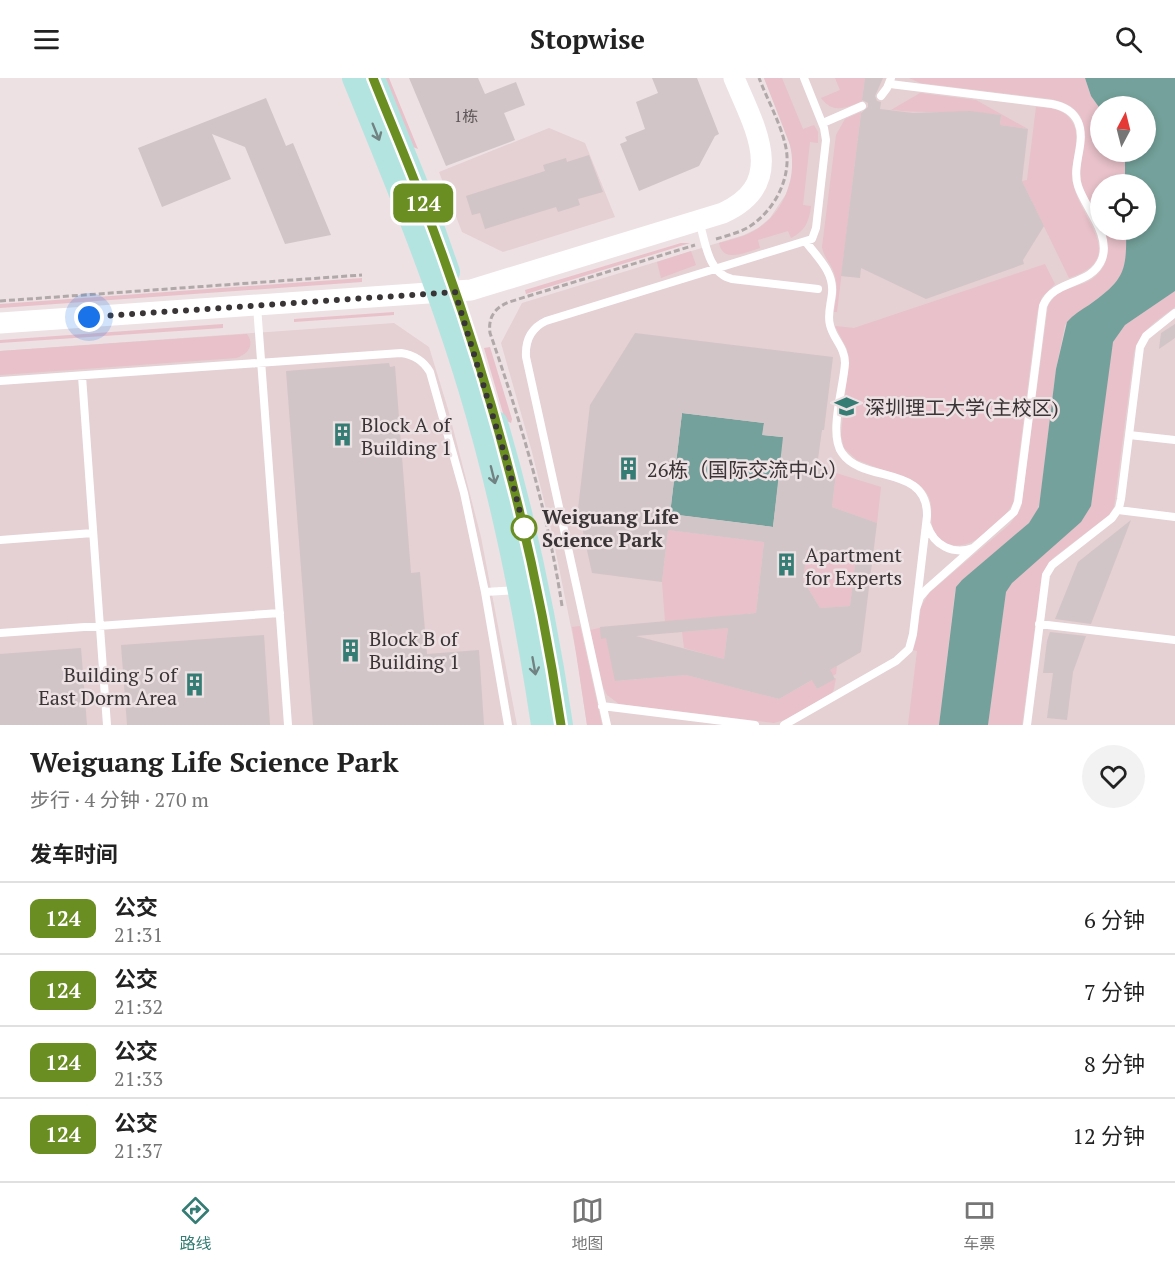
<!DOCTYPE html>
<html lang="zh">
<head>
<meta charset="utf-8">
<style>
  body { margin:0; font-family:"PT Serif","Noto Sans SC",serif; background:#f2f2f2; color:#222; height:100vh; display:flex; flex-direction:column; font-size:22px; white-space:nowrap }
  * { box-sizing:border-box; margin:0 }
  p { font-size:20px; color:#767676 }
  .icon { flex:none; width:33px; height:33px; fill:none; stroke:currentColor; stroke-width:2; stroke-linecap:round; stroke-linejoin:round }
  .map { position:relative; height:647px; overflow:hidden }
  .side { display:flex; flex-direction:column; background:#fff; flex:1 }
  .side>* { flex:none }
  .badge { padding:0 12px; border-radius:9px; font-size:21px; line-height:39px }
  .needle { width:39px; rotate:7deg }
  .controls { position:absolute; left:1090px; top:18px; display:grid; gap:12px }
  .controls a { display:grid; place-items:center; width:66px; height:66px; border-radius:50%; background:#fff; box-shadow:0 3px 9px #0003; font-size:30px }
  .you { position:absolute; width:30px; height:30px; margin:-15px; border:4px solid #fff; border-radius:50%; background:#1a73e8; box-shadow:0 0 0 9px #1a73e833 }
  .map>.badge { position:absolute; translate:-50% -50%; box-shadow:0 0 0 3px #fff }
  h2 { padding:0 30px; font-size:22px; line-height:54px }
  .round { display:grid; place-items:center; flex:none; width:63px; height:63px; border-radius:32px; background:#f2f2f2 }
  .headline { display:flex; align-items:center; justify-content:space-between; height:102px; padding:0 30px }
  h1 { font-size:28px; font-weight:700; line-height:45px }
  ul { padding:0; list-style:none }
  li { display:flex; align-items:center; gap:18px; height:72px; padding:0 30px; border-top:2px solid #e0e0e0 }
  li div { flex:1 }
  li b { display:block; font-size:22px }
  li em { font-style:normal }
  li .badge { min-width:66px; font-weight:700; text-align:center }
  header { display:flex; justify-content:space-between; align-items:center; height:78px; padding:0 30px; background:#fff; font-size:27px; font-weight:700 }
  .tab-bar { display:flex; justify-content:space-around; align-items:center; height:84px; border-top:2px solid #e0e0e0; background:#fff; font-size:16px; color:#767676 }
  .tab-bar a { display:grid; justify-items:center; gap:3px }
  .tab-bar .active { color:#357c74 }
  .map>svg:first-child { display:block }
</style>
</head>
<body>
<header><svg class="icon" aria-label="menu" viewBox="0 0 24 24"><path d="M4 6h16M4 12h16M4 18h16"/></svg>Stopwise<svg class="icon" aria-label="search" viewBox="0 0 24 24"><circle cx="10" cy="10" r="6"/><path d="M15 15l6 6"/></svg></header>
<div class="map">
<svg width="1175" height="647" viewBox="0 0 1175 647">
  <rect width="100%" height="100%" fill="#ede1e4"/>
  <!-- built -->
  <path fill="#e5d0d4" fill-rule="evenodd" d="M764 0H1175V647H587L577 579 552 455 532 374 501 265 522 225 744 157 758 150 770 140 786 116 792 98V76L788 59ZM1101 28H1146V74H1101ZM1101 106H1146V152H1101Z
    M549 50 585 65 615 139 503 174 462 154 439 94Z
    M394 245 429 269 448 331 481 459 517 647H0V273Z"/>
  <!-- green -->
  <path fill="#e8c1ca" d="M382 0H389L418 71 413 69Z
    M764 0H782L803 51 814 47 818 54V65L810 64 803 127 811 128C809 144 805 153 791 160L788 153 758 162 760 170C746 174 723 186 719 165 729 162 740 160 750 155 783 139 798 101 790 67Z
    M835 0H865L862 23C846 30 833 36 821 20L840 12Z
    M909 0H1085L1091 18 1101 32V74H1125V106H1101V146C1095 133 1084 117 1081 103 1077 69 1103 32 1051 21L920 5Z
    M920 15 976 22 1028 51 1000 47 1001 37C963 32 927 36 891 32Z
    M1036 29C1049 30 1062 30 1070 41 1085 59 1068 85 1073 105 1080 142 1130 180 1069 200L1022 103 1027 102Z
    M861 34 837 234H834C836 221 839 208 834 195 831 185 824 180 822 169L836 57 845 41Z
    M1104 152H1126V181L1121 198 1109 212 1071 240 1065 247 1056 291 1040 423 1037 434 1029 445 959 505 955 513 939 647H908L917 573 913 572 916 563 921 529 929 515 1010 446 1021 430 1048 228C1057 211 1071 211 1087 204 1108 193 1112 172 1104 152Z
    M681 165H690L526 216 525 212Z
    M691 173 696 187 661 200 657 184Z
    M1045 186 1055 206 1042 219 1037 235 1013 425C1007 438 992 449 981 458 965 472 938 472 932 447 930 438 933 429 929 419 926 413 922 409 917 405L857 382 844 370 841 357 849 280 847 271 835 248 854 250Z
    M362 200V204L0 230V226Z
    M1175 213V229C1158 242 1140 252 1134 274L1114 429 1109 437 1053 480 1042 496 1022 647H988L1006 514 1012 505 1113 264 1125 247Z
    M394 234V237L294 244V241Z
    M223 246V250L0 265V262Z
    M247 256C255 267 248 276 236 280L0 297V273Z
    M490 269 512 341 511 345 505 342 484 270Z
    M836 395 881 409 877 445 832 429Z
    M668 452 764 464 756 535 665 544 662 504Z
    M807 472 856 478 850 528 820 530 803 502Z
    M580 548 602 647H587L572 549Z
    M604 549 616 603 686 597 779 621 837 588 836 596 815 608 817 611 836 600 834 611 832 615 787 641 774 645 619 626 607 617 603 609 590 552Z
    M728 550 724 581 684 570 682 554Z"/>
  <!-- water -->
  <path fill="#74a19b" d="M1085 0H1175V213L1125 247 1113 264 1091 428 1081 444 1012 505 1006 514 988 647H939L956 509 962 502 1029 445 1039 429 1056 291 1067 244C1073 237 1081 232 1089 227 1124 202 1127 194 1126 152H1146V106H1125V74H1146V28H1101V32L1091 18Z
    M682 335 764 345 763 357 801 361 782 375 773 449 670 436Z"/>
  <!-- building -->
  <path fill="#d1c5c7" fill-rule="evenodd" d="M409 0H478L485 16 516 4 525 27 504 35 515 62 446 88Z
    M652 0H697L719 56 715 58 699 88 639 113 620 66 627 63 625 59 645 51 636 24 658 15Z
    M865 0H883L875 18 877 23 881 24 880 31 913 35 970 33 1001 37 1000 47 1028 51 1022 103 1044 148 1023 182 1024 186 926 221 861 190 860 200 841 198 861 35 868 29V25L862 22Z
    M266 20 286 68 293 65 331 157 285 166 245 69 212 56 231 101 162 129 138 70Z
    M589 77 603 114 578 121 580 127 558 134 556 129 485 151 480 135 472 137 466 118 545 93 543 87 566 80 567 84Z
    M1175 246V260L1159 271 1161 255Z
    M635 255 833 279 824 352H822L817 388 836 395 832 429 877 445 861 574 830 592 835 601 817 611 812 602 779 621 686 597 615 603 606 560 601 561 600 549 756 535 764 464 668 452 662 504 592 495 578 431 590 327ZM682 335 764 345 762 357 783 359 773 449 670 436ZM807 472 856 478 850 528 820 530 803 502ZM728 550 724 581 636 558Z
    M389 285 390 289 395 288 411 495 420 494 427 576 479 572 484 647H313L286 293Z
    M1131 442 1091 546 1055 541 1078 484Z
    M1050 554 1086 558 1073 594 1067 642 1047 640 1053 595H1043L1047 563Z
    M264 557 270 647H127L121 567Z
    M81 570 87 647H0V576Z"/>
  <g fill="none" stroke-linecap="round" stroke-linejoin="round">
    <!-- path -->
    <path stroke="#b1a8aa" stroke-width="3" stroke-dasharray="6 3" stroke-linecap="butt" d="M716 161C726 158 738 155 747 150 773 135 792 101 786 70 781 46 768 23 759 0
      M0 223 362 197
      M562 528C548 435 521 344 490 255 488 240 494 230 509 224L695 167"/>
    <!-- service -->
    <path stroke="#fff" stroke-width="8" d="M890 6 1052 26C1063 28 1073 33 1078 44 1087 64 1071 87 1078 108 1085 130 1111 156 1102 181 1091 209 1054 200 1043 228L1018 424 1014 434 927 511 920 519 916 531
      M881 18 887 10 891 0
      M823 45 862 28
      M699 142C705 163 708 196 732 201L818 211
      M257 228 288 647
      M82 298 107 647
      M0 303 401 275C414 277 423 282 430 294L464 415 485 514 508 647
      M1129 357 1175 362
      M1118 432 1175 439
      M927 447C934 468 953 477 973 470
      M0 462 93 455
      M485 514 517 512
      M1039 546 1175 562
      M0 555 280 535
      M602 628 755 647
      M607 647 526 279C525 262 531 250 546 243L812 161 816 150 826 62 824 50 804 0
      M784 647 896 583 909 571 913 556 927 438C928 386 863 406 842 375 828 356 844 308 845 285 845 269 833 261 830 247 827 237 831 226 832 215 834 194 818 180 806 164
      M1027 647 1046 497 1052 487 1112 440 1119 430 1121 421 1140 269 1146 258 1175 235"/>
    <!-- tertiary -->
    <path stroke="#fff" stroke-width="21" d="M0 245 471 212 723 135C789 105 754 48 734 0"/>
    <!-- secondary -->
    <path stroke="#b4e4e0" stroke-width="24" d="M354 0C396 102 438 204 470 310 503 419 526 534 543 647
      M373 0 426 131 448 194
      M496 345C525 444 546 545 561 647"/>
  </g>
  <!-- one-way arrows -->
  <defs><path id="oneway-shaft" d="M-6 0H5M1.5-3L5.5 0L1.5 3" fill="none" stroke-width="1.6" stroke-linecap="round" stroke-linejoin="round" transform="scale(1.5)"/></defs>
  <g stroke="#708382">
    <use href="#oneway-shaft" transform="translate(376 54) rotate(68)"/>
    <use href="#oneway-shaft" transform="translate(493 397) rotate(76)"/>
    <use href="#oneway-shaft" transform="translate(534 588) rotate(80)"/>
  </g>
  <g fill="none" stroke-linecap="round" stroke-linejoin="round">
    <defs>
      <path id="line" d="M373 0C390 43 409 87 425 130 489 297 535 471 561 647"/>
    </defs>
    <!-- line casing -->
    <use href="#line" stroke="#fff" stroke-width="14"/>
    <!-- line -->
    <use href="#line" stroke="#6b8e23" stroke-width="9"/>
    <!-- walk -->
    <path stroke="#393435" stroke-width="6" stroke-dasharray="0 10.8" d="M89 239 455 214 509 391 524 450"/>
  </g>
  <!-- icons -->
  <defs>
    <symbol id="university-bare" viewBox="-9 -9 18 18"><path d="M0-5L7-2L0 1L-7-2ZM-4 1L0 2.5L4 1V4Q0 6-4 4Z" fill="#357c74" stroke="#ede1e4" stroke-width="2.5" paint-order="stroke"/></symbol>
    <symbol id="building-bare" viewBox="-9 -9 18 18"><path d="M-4-6H4V6H1V3H-1V6H-4ZM-2.5-4.3h1.7v1.8h-1.7ZM.8-4.3h1.7v1.8H.8ZM-2.5-1h1.7V.8h-1.7ZM.8-1h1.7V.8H.8Z" fill="#357c74" stroke="#ede1e4" stroke-width="2.5" paint-order="stroke"/></symbol>
  </defs>
  <g fill-rule="evenodd">
    <use href="#university-bare" x="830" y="312" width="33" height="33"/>
    <use href="#building-bare" x="326" y="340" width="33" height="33"/>
    <use href="#building-bare" x="612" y="374" width="33" height="33"/>
    <use href="#building-bare" x="770" y="470" width="33" height="33"/>
    <use href="#building-bare" x="334" y="556" width="33" height="33"/>
    <use href="#building-bare" x="178" y="590" width="33" height="33"/>
  </g>
  <!-- markers -->
  <circle fill="#fff" stroke="#6b8e23" stroke-width="3" cx="524" cy="450" r="12"/>
  <g text-anchor="middle" dominant-baseline="central" stroke-width="5" stroke-linejoin="round" paint-order="stroke">
    <!-- number labels -->
    <g font-size="16" fill="#5f585a">
      <text x="466" y="38">1栋</text>
    </g>
    <!-- poi labels -->
    <g font-size="20" fill="#393435" stroke="#ede1e4" text-anchor="start">
      <text x="865" y="329">深圳理工大学(主校区)</text>
      <text x="361" y="346">Block A of<tspan x="361" dy="23">Building 1</tspan></text>
      <text x="647" y="391">26栋（国际交流中心）</text>
      <text x="805" y="476">Apartment<tspan x="805" dy="23">for Experts</tspan></text>
      <text x="369" y="560">Block B of<tspan x="369" dy="23">Building 1</tspan></text>
      <text x="177" y="596" text-anchor="end">Building 5 of<tspan x="177" dy="23">East Dorm Area</tspan></text>
    </g>
    <!-- stop labels -->
    <g font-size="20" font-weight="bold" fill="#393435" stroke="#ede1e4" text-anchor="start">
      <text x="542" y="438">Weiguang Life<tspan x="542" dy="23">Science Park</tspan></text>
    </g>
  </g>
</svg>
<div class="controls">
<a><svg class="needle" viewBox="-14 -14 28 28"><path d="M0-13l5 13h-10z" fill="#e53935"/><path d="M0 13l5-13h-10z" fill="#767676"/></svg></a>
<a><svg class="icon" aria-label="locate" viewBox="0 0 24 24"><circle cx="12" cy="12" r="6"/><path d="M12 2v4M12 18v4M2 12h4M18 12h4"/></svg></a>
</div>
<div class="you" style="left:89px;top:239px"></div>
<b class="badge" style="left:423px;top:125px;background:#6b8e23;color:#fff">124</b>
</div>
<section class="side">
<div class="headline"><div><h1>Weiguang Life Science Park</h1><p>步行 · 4 分钟 · 270 m</p></div><a class="round"><svg class="icon" aria-label="heart" viewBox="0 0 24 24"><path d="M12 20l-8-8c-3-5 5-10 8-4 3-6 11-1 8 4z"/></svg></a></div>
<h2>发车时间</h2>
<ul>
<li><span class="badge" style="background:#6b8e23;color:#fff">124</span><div><b>公交</b><p>21:31</p></div><em>6 分钟</em></li>
<li><span class="badge" style="background:#6b8e23;color:#fff">124</span><div><b>公交</b><p>21:32</p></div><em>7 分钟</em></li>
<li><span class="badge" style="background:#6b8e23;color:#fff">124</span><div><b>公交</b><p>21:33</p></div><em>8 分钟</em></li>
<li><span class="badge" style="background:#6b8e23;color:#fff">124</span><div><b>公交</b><p>21:37</p></div><em>12 分钟</em></li>
</ul>
</section>
<nav class="tab-bar">
<a class="active"><svg class="icon" aria-label="directions" viewBox="0 0 24 24"><path d="M12 3l9 9-9 9-9-9zM9 14v-3h6M13 9l2 2-2 2"/></svg>路线</a>
<a><svg class="icon" aria-label="map" viewBox="0 0 24 24"><path d="M3 6l6-2 6 2 6-2v14l-6 2-6-2-6 2zM9 4v14M15 6v14"/></svg>地图</a>
<a><svg class="icon" aria-label="tickets" viewBox="0 0 24 24"><path d="M3 7h18v10H3zM15 7v10"/></svg>车票</a>
</nav>
</body>
</html>
